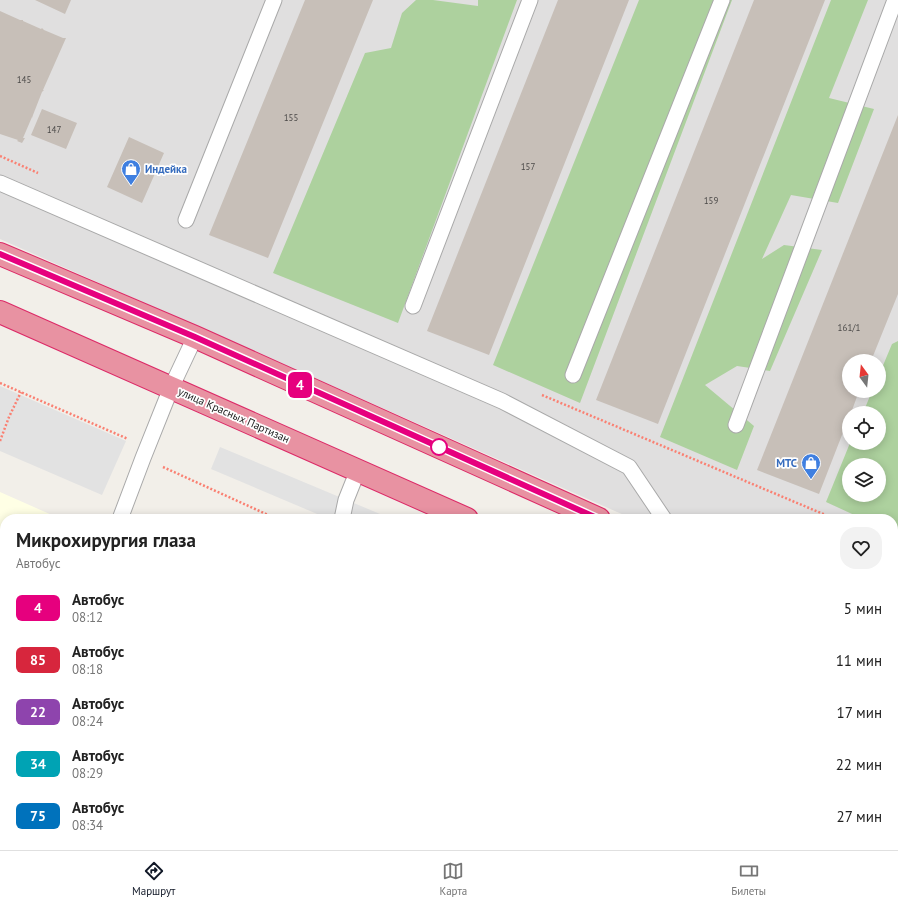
<!DOCTYPE html>
<html lang="ru">
<head>
<meta charset="utf-8">
<style>
  body { margin:0; font-family:"PT Sans",sans-serif; background:#f2f2f2; color:#222; height:100vh; display:flex; flex-direction:column; font-size:15px; white-space:nowrap }
  * { box-sizing:border-box; margin:0 }
  p { font-size:13px; color:#767676 }
  .icon { flex:none; width:22px; height:22px; fill:none; stroke:currentColor; stroke-width:2; stroke-linecap:round; stroke-linejoin:round }
  .map { position:relative; flex:1; overflow:hidden }
  .side { position:absolute; left:0px; top:514px; width:898px; height:336px; display:flex; flex-direction:column; background:#fff; border-radius:16px 16px 0 0; box-shadow:0 2px 10px #0003 }
  .side>* { flex:none }
  .badge { padding:0 8px; border-radius:6px; font-size:14px; line-height:26px }
  .needle { width:26px; rotate:345deg }
  .controls { position:absolute; left:842px; top:354px; display:grid; gap:8px }
  .controls a { display:grid; place-items:center; width:44px; height:44px; border-radius:50%; background:#fff; box-shadow:0 2px 10px #0003; font-size:20px }
  .map>.badge { position:absolute; translate:-50% -50%; box-shadow:0 0 0 2px #fff }
  .round { display:grid; place-items:center; flex:none; width:42px; height:42px; border-radius:16px; background:#f2f2f2 }
  .overview { display:flex; align-items:center; justify-content:space-between; height:68px; padding:0 16px }
  h1 { font-size:19px; font-weight:700; line-height:30px }
  ul { padding:0; list-style:none }
  li { display:flex; align-items:center; gap:12px; height:52px; padding:0 16px }
  li div { flex:1 }
  li b { display:block; font-size:15px }
  li em { font-style:normal }
  li .badge { min-width:44px; font-weight:700; text-align:center }
  .menu { display:flex; justify-content:space-around; align-items:center; height:56px; border-top:1px solid #e0e0e0; background:#fff; font-size:11px; color:#767676 }
  .menu a { display:grid; justify-items:center; gap:2px }
  .menu .selected { color:#111827 }
  .map>svg:first-child { display:block }
</style>
</head>
<body>
<div class="map">
<svg width="898" height="850" viewBox="0 0 898 850">
  <rect width="100%" height="100%" fill="#f2efe9"/>
  <!-- residential -->
  <path fill="#e0dfdf" fill-rule="evenodd" d="M0 0H898V637L893 634V519H633L0 239ZM849 361H879V391H849ZM849 413H879V443H849ZM849 465H879V495H849Z"/>
  <!-- education -->
  <path fill="#ffffe5" d="M0 492 61 519H5V723L0 735Z
    M17 845H792L804 850H14Z"/>
  <!-- forest -->
  <path fill="#add19e" fill-rule="evenodd" d="M416 0H433L478 6V0H517L398 323 273 273 365 53 391 48 402 13Z
    M639 0H732L580 403 493 365Z
    M831 0H868L829 98 874 109 838 203 791 195 762 259 784 245 822 250 770 371 737 366 705 385 754 426 737 470 660 437Z
    M898 341V535L893 533V519H863L826 502 850 443H879V413H863L872 391H879V375L892 344ZM849 465H879V495H849Z
    M5 546V737L0 750V560Z
    M5 832V845H101V850H0V844Z
    M224 845H314L313 850H234Z"/>
  <!-- parking -->
  <path fill="#e2e2e2" d="M0 386 126 441 102 495 0 451Z
    M220 447 392 519H329L211 469Z
    M893 792 898 795V846L893 844Z"/>
  <!-- building -->
  <path fill="#c7bfb8" d="M35 0H71L65 14Z
    M305 0H373L268 258 209 235Z
    M558 0H629L489 355 427 331Z
    M754 0H825L658 424 596 400Z
    M0 11 20 20H23V21L41 29 42 28 44 30 63 38H66L43 90H44L42 92 33 115 32 118V117L23 138H25L22 143 17 141 18 140 0 134Z
    M42 109 77 123 66 149 31 135Z
    M898 115V294L871 361H849V391H859L851 413H849V417L819 494 757 470Z
    M129 137 164 153 142 203 107 187Z
    M378 845H469L467 850H390Z
    M503 845H536L548 850H501Z
    M567 845H623L635 850H565Z"/>
  <g fill="none" stroke-linecap="round" stroke-linejoin="round">
    <defs>
      <path id="lane" d="M0 183 502 401 629 467 664 519
        M186 220 274 0
        M413 306 530 0
        M573 375 722 0
        M736 425 895 0
        M120 519 143 458 171 388 195 337
        M342 519 346 500 358 470
        M0 798 5 786
        M107 845 108 850
        M183 845 194 850"/>
      <path id="highway" d="M0 254 195 337 599 519
        M0 312 467 519
        M893 651 898 653
        M893 710 898 713"/>
    </defs>
    <!-- lane casing -->
    <use href="#lane" stroke="#a9a9a9" stroke-width="17"/>
    <!-- highway casing -->
    <use href="#highway" stroke="#dc2a67" stroke-width="24"/>
    <!-- path -->
    <path stroke="#fa8072" stroke-width="2.5" stroke-dasharray="2 2" stroke-linecap="butt" d="M0 156 38 173
      M0 383 128 439
      M542 395 835 519
      M0 441 9 417 21 392
      M163 467 277 519
      M893 544 898 546
      M893 786 898 788
      M678 845 679 848 684 850
      M335 850 337 845
      M743 850 745 845"/>
    <!-- lane -->
    <use href="#lane" stroke="#fff" stroke-width="15"/>
    <!-- highway -->
    <use href="#highway" stroke="#e892a2" stroke-width="22"/>
  </g>
  <g fill="none" stroke-linecap="round" stroke-linejoin="round">
    <defs>
      <path id="line" d="M0 254 195 337 599 519"/>
    </defs>
    <!-- line casing -->
    <use href="#line" stroke="#fff" stroke-width="9"/>
    <!-- line -->
    <use href="#line" stroke="#e6007e" stroke-width="6"/>
  </g>
  <!-- icons -->
  <defs>
    <symbol id="shop-pin" viewBox="-11 -11 22 30"><path d="M0 17L-7.5 6A9.5 9.5 0 1 1 7.5 6Z" fill="#3f7fe0" stroke="#fff"/><path d="M-5-2.5h2.3a2.7 3.5 0 0 1 5.4 0H5L5.5 6h-11ZM-1.5-2.5h3a1.5 2.3 0 0 0-3 0Z" fill="#fff"/></symbol>
  </defs>
  <g fill-rule="evenodd">
    <use href="#shop-pin" x="120" y="158" width="22" height="30"/>
    <use href="#shop-pin" x="800" y="452" width="22" height="30"/>
  </g>
  <!-- markers -->
  <circle fill="#fff" stroke="#e6007e" stroke-width="2" cx="439" cy="447" r="8"/>
  <g text-anchor="middle" dominant-baseline="central" stroke-width="3.5" stroke-linejoin="round" paint-order="stroke">
    <!-- number labels -->
    <g font-size="9" fill="#4b4948">
      <text x="24" y="79">145</text>
      <text x="291" y="117">155</text>
      <text x="54" y="129">147</text>
      <text x="528" y="166">157</text>
      <text x="711" y="200">159</text>
      <text x="849" y="327">161/1</text>
    </g>
    <!-- shop labels -->
    <g font-size="11" font-weight="bold" fill="#366cbe" stroke="#fff" text-anchor="start">
      <text x="145" y="169">Индейка</text>
      <text x="797" y="463" text-anchor="end">МТС</text>
    </g>
    <!-- street labels -->
    <g font-size="11" fill="#222" stroke="#fff">
      <text transform="translate(234 415) rotate(24)">улица Красных Партизан</text>
    </g>
  </g>
</svg>
<div class="controls">
<a><svg class="needle" viewBox="-14 -14 28 28"><path d="M0-13l5 13h-10z" fill="#e53935"/><path d="M0 13l5-13h-10z" fill="#767676"/></svg></a>
<a><svg class="icon" aria-label="locate" viewBox="0 0 24 24"><circle cx="12" cy="12" r="6"/><path d="M12 2v4M12 18v4M2 12h4M18 12h4"/></svg></a>
<a><svg class="icon" aria-label="layers" viewBox="0 0 24 24"><path d="M12 4l9 5-9 5-9-5zM3 14l9 5 9-5"/></svg></a>
</div>
<b class="badge" style="left:300px;top:385px;background:#e6007e;color:#fff">4</b>
<section class="side">
<div class="overview"><div><h1>Микрохирургия глаза</h1><p>Автобус</p></div><a class="round"><svg class="icon" aria-label="heart" viewBox="0 0 24 24"><path d="M12 20l-8-8c-3-5 5-10 8-4 3-6 11-1 8 4z"/></svg></a></div>
<ul>
<li><span class="badge" style="background:#e6007e;color:#fff">4</span><div><b>Автобус</b><p>08:12</p></div><em>5 мин</em></li>
<li><span class="badge" style="background:#d7263d;color:#fff">85</span><div><b>Автобус</b><p>08:18</p></div><em>11 мин</em></li>
<li><span class="badge" style="background:#8e44ad;color:#fff">22</span><div><b>Автобус</b><p>08:24</p></div><em>17 мин</em></li>
<li><span class="badge" style="background:#00a3b4;color:#fff">34</span><div><b>Автобус</b><p>08:29</p></div><em>22 мин</em></li>
<li><span class="badge" style="background:#0072bc;color:#fff">75</span><div><b>Автобус</b><p>08:34</p></div><em>27 мин</em></li>
</ul>
</section>
</div>
<nav class="menu">
<a class="selected"><svg class="icon" aria-label="directions" viewBox="0 0 24 24"><path d="M12 3l9 9-9 9-9-9zM9 14v-3h6M13 9l2 2-2 2"/></svg>Маршрут</a>
<a><svg class="icon" aria-label="map" viewBox="0 0 24 24"><path d="M3 6l6-2 6 2 6-2v14l-6 2-6-2-6 2zM9 4v14M15 6v14"/></svg>Карта</a>
<a><svg class="icon" aria-label="tickets" viewBox="0 0 24 24"><path d="M3 7h18v10H3zM15 7v10"/></svg>Билеты</a>
</nav>
</body>
</html>
